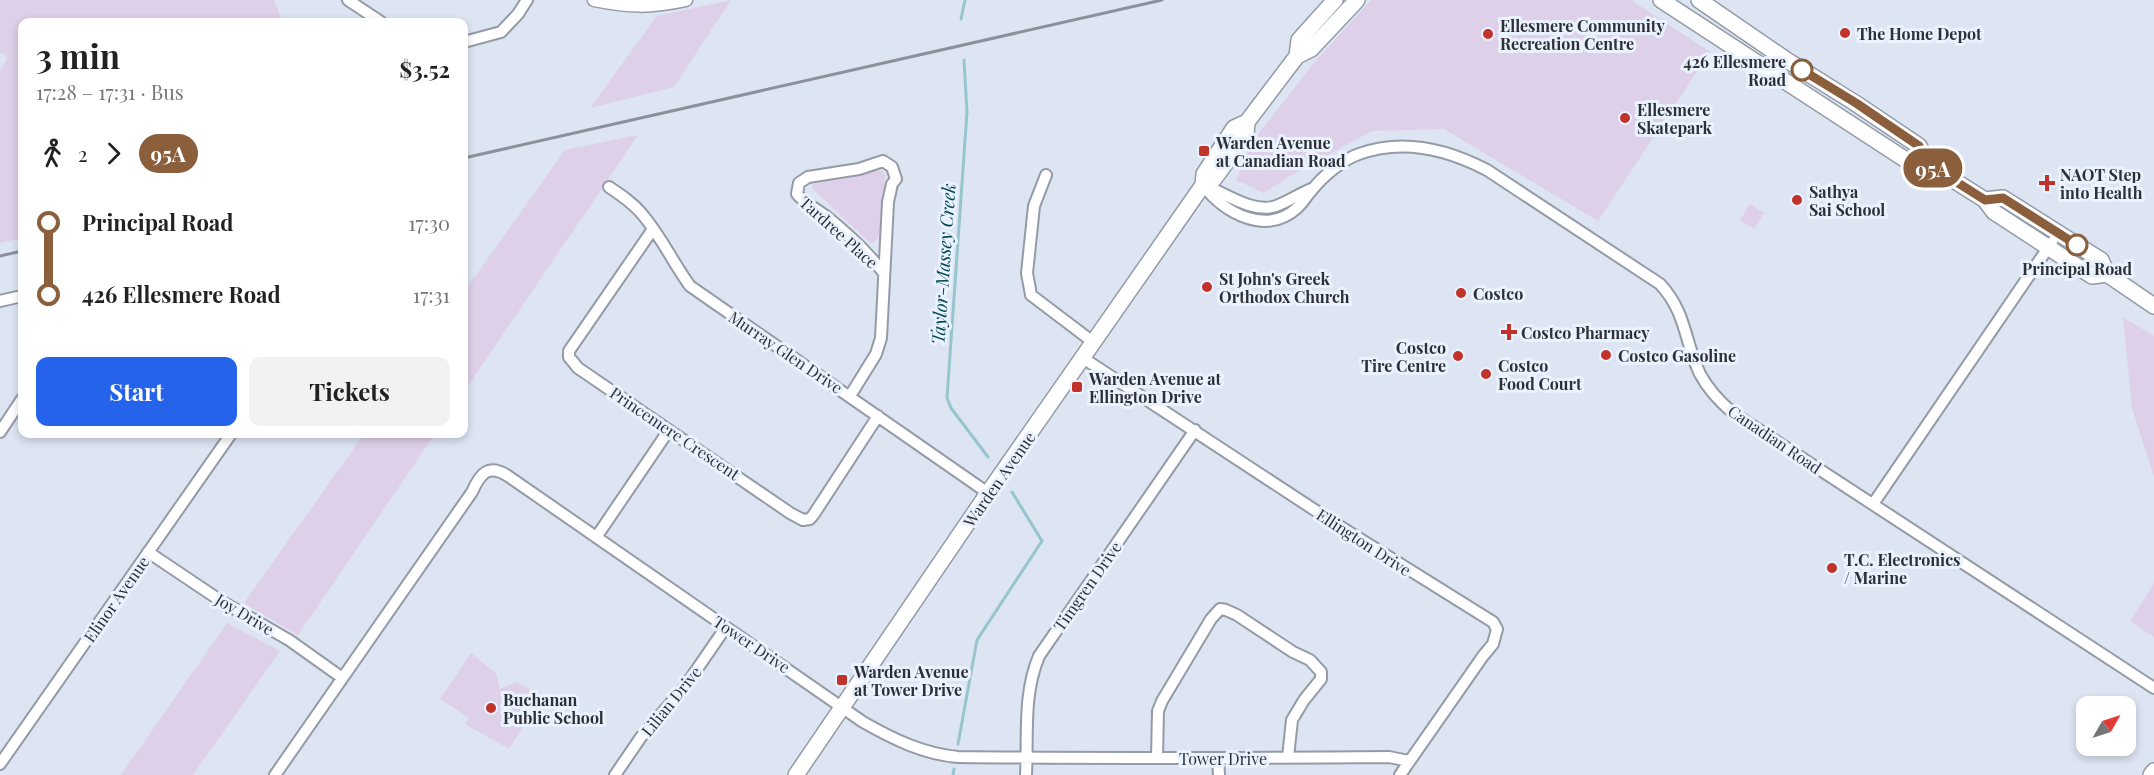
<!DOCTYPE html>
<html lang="en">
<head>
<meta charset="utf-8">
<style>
  body { margin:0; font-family:"Playfair Display",serif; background:#f2f2f2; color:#222; height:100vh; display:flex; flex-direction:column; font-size:22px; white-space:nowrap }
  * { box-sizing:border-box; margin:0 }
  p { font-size:20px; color:#767676 }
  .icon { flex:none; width:33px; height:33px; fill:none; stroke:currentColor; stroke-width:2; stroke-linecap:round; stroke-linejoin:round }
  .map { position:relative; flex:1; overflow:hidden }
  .panel { position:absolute; left:18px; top:18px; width:450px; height:420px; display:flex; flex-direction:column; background:#fff; border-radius:12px; box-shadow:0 3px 9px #0003 }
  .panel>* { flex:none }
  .badge { padding:0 12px; border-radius:20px; font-size:21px; line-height:39px }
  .needle { width:39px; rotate:51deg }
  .tools { position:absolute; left:2076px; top:696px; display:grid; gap:12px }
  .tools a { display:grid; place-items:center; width:60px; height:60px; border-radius:12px; background:#fff; box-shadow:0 3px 9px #0003; font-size:30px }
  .map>.badge { position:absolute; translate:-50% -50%; box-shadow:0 0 0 3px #fff }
  .legs { display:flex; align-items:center; gap:9px; height:66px; padding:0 18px; font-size:20px }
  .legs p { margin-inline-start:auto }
  .head { display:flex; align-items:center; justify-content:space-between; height:102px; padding:0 18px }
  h1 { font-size:33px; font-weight:700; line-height:45px }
  .action { display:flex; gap:12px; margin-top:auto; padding:12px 18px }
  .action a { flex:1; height:69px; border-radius:12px; background:#2563eb; color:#fff; font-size:24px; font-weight:700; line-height:69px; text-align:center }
  .action a+a { background:#f2f2f2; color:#222 }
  ul { padding:0 18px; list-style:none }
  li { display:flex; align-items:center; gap:21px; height:72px; font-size:22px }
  li i { display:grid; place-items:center; width:9px; height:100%; margin:0 8px; background:currentColor }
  li i::after { content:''; width:15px; height:15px; margin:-8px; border:4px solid; border-radius:50%; background:#fff }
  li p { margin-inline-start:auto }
  li:first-child i { background:linear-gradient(#0000 50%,currentColor 0) }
  li:last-child i { background:linear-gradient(currentColor 50%,#0000 0) }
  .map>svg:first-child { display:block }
</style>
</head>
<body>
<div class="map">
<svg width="2154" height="775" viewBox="0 0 2154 775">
  <rect width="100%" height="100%" fill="#dde4f2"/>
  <!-- green -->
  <path fill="#dfd0e9" d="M0 0H274L283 22H22V238L0 243V70L8 58 0 52Z
    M731 0 674 87 590 108 657 16Z
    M1371 0H1631L1710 52 1598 221 1444 129 1372 131 1293 174 1264 193 1236 180 1252 142 1313 64Z
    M638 135 464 392V292L565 150Z
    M875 169 882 171 885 176 880 235 873 243 869 242 812 188 813 184 856 177Z
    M1750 204 1764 213 1754 229 1740 220Z
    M2123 317 2154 336V477L2132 408Z
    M364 434H435L298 635 244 603Z
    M2154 583V637L2130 621Z
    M227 623 280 651 193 775H121Z
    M471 653 496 673 500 689 516 682 542 696 509 749 465 724 469 718 440 699Z"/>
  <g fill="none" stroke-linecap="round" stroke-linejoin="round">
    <!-- stream -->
    <path stroke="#97c5ce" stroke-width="3" d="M961 19 965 0
      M964 60 967 112 947 398 951 408 988 457
      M958 744 977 640 1042 541 1012 492
      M953 775 954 769"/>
    <defs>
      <path id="minor" d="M348 0 381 22
        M464 42 501 32 518 14 527 0
        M1046 175 1034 206 1027 273 1031 295 1093 342
        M1203 185C1224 213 1266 236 1297 208 1303 203 1307 195 1312 190 1323 176 1342 160 1359 154 1403 138 1447 149 1487 170L1660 284C1687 313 1684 341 1700 374 1708 389 1720 402 1733 413L2154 688
        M1204 185C1225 193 1253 214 1276 206 1288 202 1299 194 1311 189
        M609 187C621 195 633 203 642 214 661 236 673 263 690 286L988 493
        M653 229 569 351V357L578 368 790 513 803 520 810 519 814 514 878 416
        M0 301 22 296
        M1083 358 1336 524 1493 622 1497 629 1493 644 1483 656 1400 775
        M850 396 876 354 881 338 888 202 892 184 896 179 892 167 883 161 859 169 808 177 799 183 797 194C804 203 817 209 827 217 847 233 867 252 884 273
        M0 432 22 399
        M1873 504 2052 242
        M597 536 669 430
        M148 552 221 601 289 640 341 677
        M1157 757 1158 711 1162 701 1211 619 1220 609 1226 610 1237 615 1293 652 1310 660 1321 672V679L1304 700 1292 720 1288 757
        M1218 759 1219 775
        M0 764 231 434
        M275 775 472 492C480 474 488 463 508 476L863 722C893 739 923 754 958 757 1102 759 1246 758 1389 757L1409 761
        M615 775 641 737 684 688 726 627
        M1026 775C1028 734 1023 694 1039 656L1195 430"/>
      <path id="tertiary" d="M594 0C629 7 650 8 686 0"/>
      <path id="secondary" d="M1661 0 1909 162 1928 164 1985 200 1994 212 2092 276 2107 274
        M1699 0 1785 59 1855 103 1919 146 1928 164
        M1297 56 1299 40 1335 0
        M1203 185 1204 174 1234 128 1247 122 1297 56 1311 49 1357 0
        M1985 200 2003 198 2101 260 2107 274 2154 306
        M796 775 988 493 1203 185 1214 179 1246 135 1247 122
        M2151 775 2154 771"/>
    </defs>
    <!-- minor casing -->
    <use href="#minor" stroke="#949ba7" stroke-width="14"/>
    <!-- tertiary casing -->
    <use href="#tertiary" stroke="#949ba7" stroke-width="15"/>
    <!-- secondary casing -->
    <use href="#secondary" stroke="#949ba7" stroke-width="18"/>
    <!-- minor -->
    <use href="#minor" stroke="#fff" stroke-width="10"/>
    <!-- tertiary -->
    <use href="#tertiary" stroke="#fff" stroke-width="12"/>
    <!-- secondary -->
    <use href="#secondary" stroke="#fff" stroke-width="15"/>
    <!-- rail -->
    <path stroke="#8b909a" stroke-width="3" d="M464 158 1162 0
      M0 256 22 251"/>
  </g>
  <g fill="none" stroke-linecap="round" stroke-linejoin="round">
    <defs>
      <path id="line-1" d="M1802 70 1856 103 1919 146 1928 164 1985 200 2003 198 2077 245"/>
    </defs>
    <!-- line-1 casing -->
    <use href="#line-1" stroke="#fff" stroke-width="14"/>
    <!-- line-1 -->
    <use href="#line-1" stroke="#8b5e3c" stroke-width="9"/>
  </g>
  <!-- markers -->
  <g fill="#c1332a" stroke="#eaf2ff" stroke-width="2">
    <circle cx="1845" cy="33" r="6"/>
    <circle cx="1488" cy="34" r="6"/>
    <circle cx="1625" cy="118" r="6"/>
    <rect x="1198" y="145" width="12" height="12" rx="3"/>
    <path d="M2044 174h6v6h6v6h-6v6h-6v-6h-6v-6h6z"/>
    <circle cx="1797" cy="200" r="6"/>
    <circle cx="1207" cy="287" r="6"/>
    <circle cx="1461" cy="293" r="6"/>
    <path d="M1506 323h6v6h6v6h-6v6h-6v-6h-6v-6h6z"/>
    <circle cx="1606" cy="355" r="6"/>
    <circle cx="1458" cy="356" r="6"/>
    <circle cx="1486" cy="374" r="6"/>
    <rect x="1071" y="381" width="12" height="12" rx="3"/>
    <circle cx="1832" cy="568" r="6"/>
    <rect x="836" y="674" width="12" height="12" rx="3"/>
    <circle cx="491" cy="708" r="6"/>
  </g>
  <g fill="#fff" stroke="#8b5e3c" stroke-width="3">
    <circle cx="1802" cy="70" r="10"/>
    <circle cx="2077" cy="245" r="10"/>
  </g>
  <g text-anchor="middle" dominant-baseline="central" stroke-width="6" stroke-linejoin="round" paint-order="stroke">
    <!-- poi labels -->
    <g font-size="16" font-weight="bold" fill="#2d3035" stroke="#eaf2ff" text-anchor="start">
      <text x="1500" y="25">Ellesmere Community<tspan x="1500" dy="18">Recreation Centre</tspan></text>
      <text x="1857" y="33">The Home Depot</text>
      <text x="1637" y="109">Ellesmere<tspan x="1637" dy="18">Skatepark</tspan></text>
      <text x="1216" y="142">Warden Avenue<tspan x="1216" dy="18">at Canadian Road</tspan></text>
      <text x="2060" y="174">NAOT Step<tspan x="2060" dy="18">into Health</tspan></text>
      <text x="1809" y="191">Sathya<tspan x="1809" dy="18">Sai School</tspan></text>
      <text x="1219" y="278">St John's Greek<tspan x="1219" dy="18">Orthodox Church</tspan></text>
      <text x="1473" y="293">Costco</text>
      <text x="1521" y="332">Costco Pharmacy</text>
      <text x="1446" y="347" text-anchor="end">Costco<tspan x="1446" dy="18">Tire Centre</tspan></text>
      <text x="1618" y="355">Costco Gasoline</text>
      <text x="1498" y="365">Costco<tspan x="1498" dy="18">Food Court</tspan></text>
      <text x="1089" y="378">Warden Avenue at<tspan x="1089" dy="18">Ellington Drive</tspan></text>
      <text x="1844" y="559">T.C. Electronics<tspan x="1844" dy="18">/ Marine</tspan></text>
      <text x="854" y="671">Warden Avenue<tspan x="854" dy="18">at Tower Drive</tspan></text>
      <text x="503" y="699">Buchanan<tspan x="503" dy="18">Public School</tspan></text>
    </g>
    <!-- stop labels -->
    <g font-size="16" font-weight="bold" fill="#2d3035" stroke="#eaf2ff" text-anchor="end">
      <text x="1786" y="61">426 Ellesmere<tspan x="1786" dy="18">Road</tspan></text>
      <text x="2077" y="268" text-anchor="middle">Principal Road</text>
    </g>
    <!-- street labels -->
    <g font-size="16" fill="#2d3035" stroke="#eaf2ff">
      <text transform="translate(839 232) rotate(42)">Tardree Place</text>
      <text transform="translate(786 352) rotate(34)">Murray Glen Drive</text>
      <text transform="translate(675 433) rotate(34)">Princemere Crescent</text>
      <text transform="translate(1775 439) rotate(34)">Canadian Road</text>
      <text transform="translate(999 479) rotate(-55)">Warden Avenue</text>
      <text transform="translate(1364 542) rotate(33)">Ellington Drive</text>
      <text transform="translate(1087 586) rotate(-55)">Timgren Drive</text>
      <text transform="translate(116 599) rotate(-55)">Elinor Avenue</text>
      <text transform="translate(245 614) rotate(31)">Joy Drive</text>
      <text transform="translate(752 644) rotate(34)">Tower Drive</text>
      <text transform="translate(671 701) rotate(-51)">Lilian Drive</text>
      <text x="1223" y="758">Tower Drive</text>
    </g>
    <!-- water labels -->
    <g font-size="18" font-style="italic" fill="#004751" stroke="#eaf2ff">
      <text transform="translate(943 264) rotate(-86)">Taylor-Massey Creek</text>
    </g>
  </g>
</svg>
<div class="tools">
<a><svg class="needle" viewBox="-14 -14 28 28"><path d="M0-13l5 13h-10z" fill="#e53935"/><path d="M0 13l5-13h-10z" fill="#767676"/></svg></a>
</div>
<b class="badge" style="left:1933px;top:168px;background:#8b5e3c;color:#fff">95A</b>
<section class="panel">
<div class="head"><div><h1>3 min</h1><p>17:28 – 17:31 · Bus</p></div><b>$3.52</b></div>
<div class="legs"><svg class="icon" aria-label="walk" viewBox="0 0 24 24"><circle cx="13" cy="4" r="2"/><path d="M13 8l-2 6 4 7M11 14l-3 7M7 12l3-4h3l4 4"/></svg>2<svg class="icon" aria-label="forward" viewBox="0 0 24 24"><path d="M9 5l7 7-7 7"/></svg><b class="badge" style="background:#8b5e3c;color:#fff">95A</b></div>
<ul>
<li><i style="color:#8b5e3c"></i><b>Principal Road</b><p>17:30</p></li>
<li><i style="color:#8b5e3c"></i><b>426 Ellesmere Road</b><p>17:31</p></li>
</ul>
<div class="action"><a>Start</a><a>Tickets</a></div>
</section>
</div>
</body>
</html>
